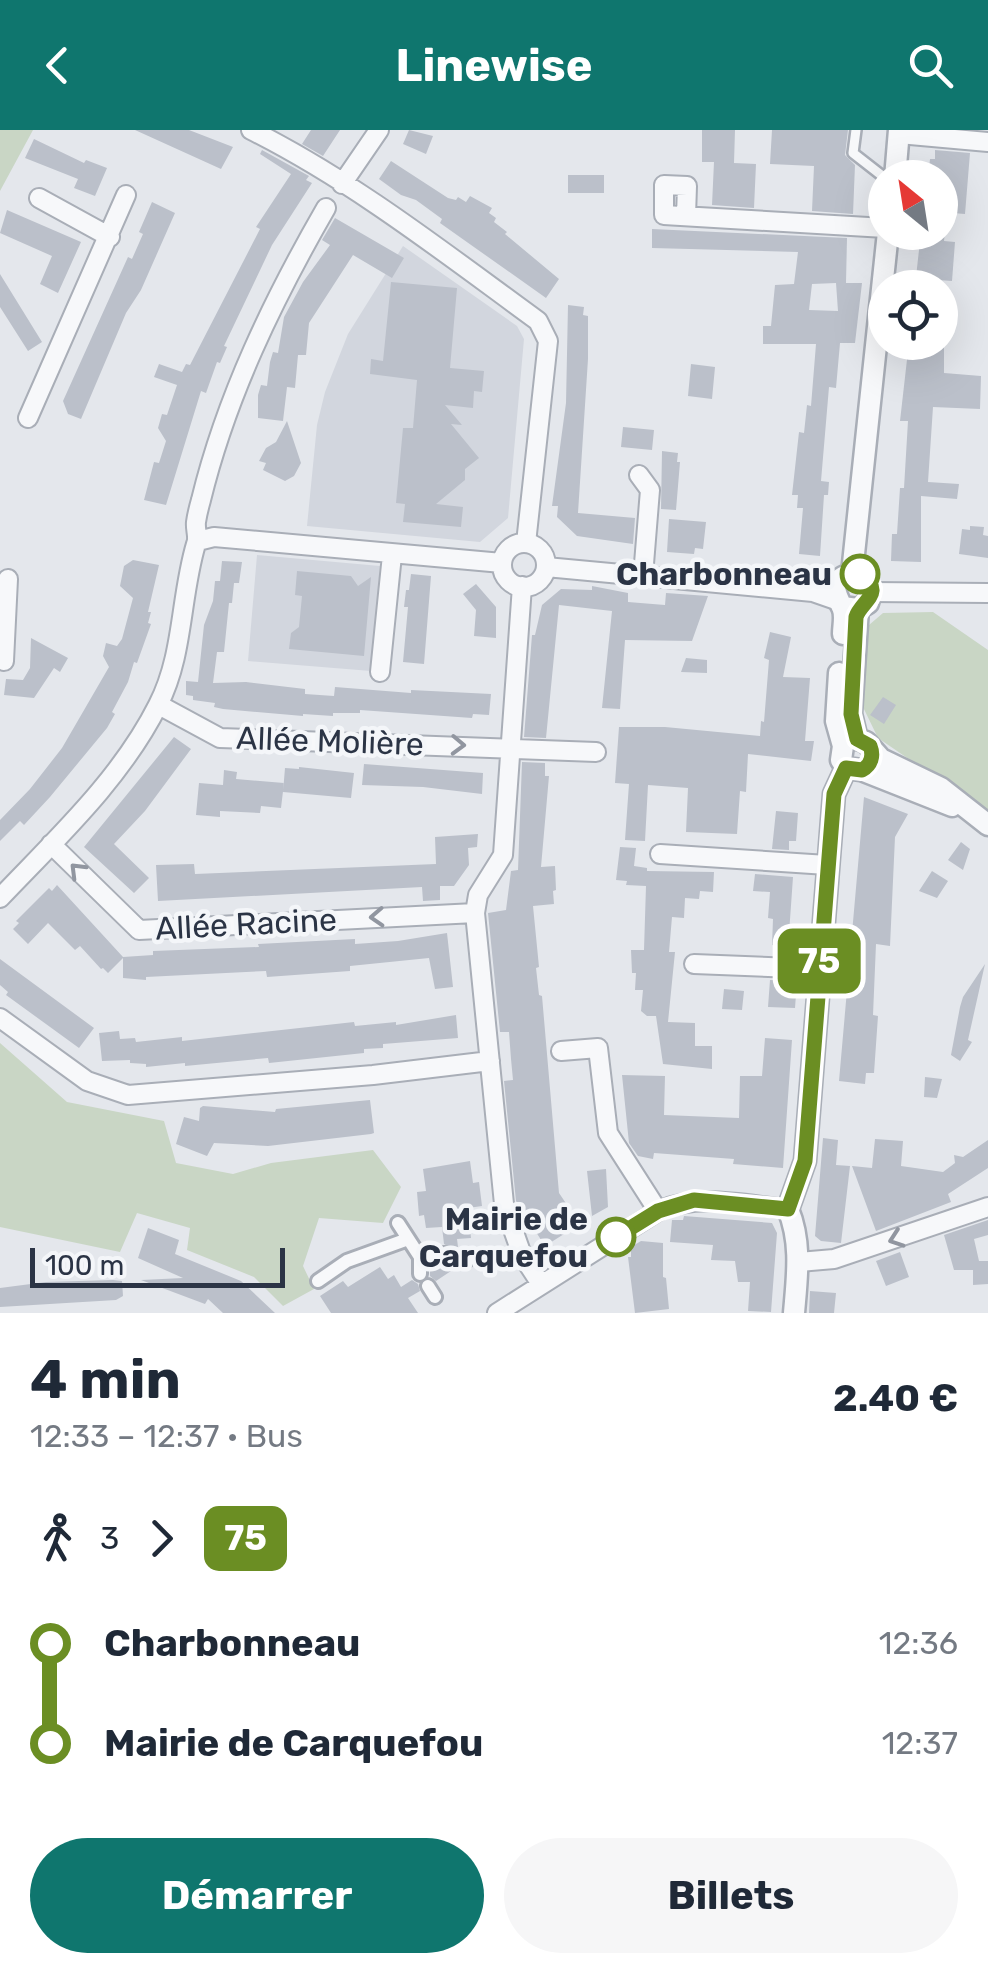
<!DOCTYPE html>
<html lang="fr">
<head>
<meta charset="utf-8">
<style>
  body { margin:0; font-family:Rubik,sans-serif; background:#f6f6f7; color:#1f2937; height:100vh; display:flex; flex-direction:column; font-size:38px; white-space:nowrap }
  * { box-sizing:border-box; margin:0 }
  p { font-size:32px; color:#747a83 }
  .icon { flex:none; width:55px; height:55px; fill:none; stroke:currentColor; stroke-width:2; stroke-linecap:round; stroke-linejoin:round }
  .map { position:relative; height:1183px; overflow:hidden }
  .drawer { display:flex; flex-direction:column; background:#fff; flex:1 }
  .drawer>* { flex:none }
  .badge { padding:0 20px; border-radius:15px; font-size:35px; line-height:65px }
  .needle { width:65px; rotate:330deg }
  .buttons { position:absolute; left:868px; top:30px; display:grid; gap:20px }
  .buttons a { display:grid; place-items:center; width:90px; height:90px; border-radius:50%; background:#fff; box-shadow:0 10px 40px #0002; font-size:50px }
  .scale { position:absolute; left:30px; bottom:25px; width:255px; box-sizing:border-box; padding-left:10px; border:5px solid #2b3445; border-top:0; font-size:28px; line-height:35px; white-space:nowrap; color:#2b3445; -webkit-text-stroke:8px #f4f6f9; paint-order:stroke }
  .map>.badge { position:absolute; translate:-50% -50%; box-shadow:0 0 0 5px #fff }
  .legs { display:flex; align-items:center; gap:15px; height:110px; padding:0 30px; font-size:32px }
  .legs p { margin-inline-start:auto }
  .head { display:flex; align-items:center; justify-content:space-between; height:170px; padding:0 30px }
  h1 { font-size:55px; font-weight:700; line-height:75px }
  .primary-button { display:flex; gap:20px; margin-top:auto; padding:20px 30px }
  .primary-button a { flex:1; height:115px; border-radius:60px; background:#0f766e; color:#fff; font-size:40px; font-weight:700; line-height:115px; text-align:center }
  .primary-button a+a { background:#f6f6f7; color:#1f2937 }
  ul { padding:0 30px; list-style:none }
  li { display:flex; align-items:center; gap:35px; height:100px; font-size:38px }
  li i { display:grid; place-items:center; width:15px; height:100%; margin:0 12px; background:currentColor }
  li i::after { content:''; width:25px; height:25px; margin:-12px; border:8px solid; border-radius:50%; background:#fff }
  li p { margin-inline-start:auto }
  li:first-child i { background:linear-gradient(#0000 50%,currentColor 0) }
  li:last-child i { background:linear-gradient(currentColor 50%,#0000 0) }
  header { display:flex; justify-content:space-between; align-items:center; height:130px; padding:0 30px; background:#0f766e; color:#fff; font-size:45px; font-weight:700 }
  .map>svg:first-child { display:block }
</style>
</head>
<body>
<header><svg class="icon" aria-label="back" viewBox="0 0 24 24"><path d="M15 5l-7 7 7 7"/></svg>Linewise<svg class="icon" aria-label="search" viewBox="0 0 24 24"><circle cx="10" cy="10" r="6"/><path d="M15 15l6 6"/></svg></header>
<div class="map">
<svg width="988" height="1183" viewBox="0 0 988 1183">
  <rect width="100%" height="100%" fill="#e4e7ec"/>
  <!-- built -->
  <path fill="#d2d6de" d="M403 116 517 196 524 209 508 388 480 412 307 396 317 295 325 262 348 204Z
    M257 425 380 436 371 541 248 531Z"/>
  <!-- green -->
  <path fill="#c9d6c5" d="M0 0H33L0 61Z
    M933 482 988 520V683L878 608 862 575 869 495 883 483Z
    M0 913 67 972 164 991 176 1033 233 1044 271 1033 373 1020 401 1057 383 1093 319 1088 303 1136 314 1159 283 1176 254 1147 187 1120 190 1098 137 1083 120 1122 0 1097Z"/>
  <!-- building -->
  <path fill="#bbc0ca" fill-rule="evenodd" d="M135 0H189L233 17 221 39Z
    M311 0H340L323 26 302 14Z
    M409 0 433 6 426 24 403 14Z
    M702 0H735L734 33 756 34 754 78 712 75 714 32H702Z
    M772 0H848L845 25 855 35 853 84 812 81 814 36 770 34Z
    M34 9 84 33 86 30 107 38 95 66 74 58 78 49 25 28Z
    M262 20 309 46 306 50 312 53 272 115 224 216 227 217 220 233 217 232 206 263 201 261 166 375 144 370 154 332 159 333 166 311 158 298 162 284 167 285 177 255 154 247 159 234 182 242 186 234 190 235 260 99 256 97 291 44 260 24Z
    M935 20 970 23 965 84 940 82V48H928L930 29H935Z
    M391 31 448 68 456 70 458 67 466 72 470 66 492 78 489 83 496 88 494 92 507 102 505 104 559 149 546 168 440 93 442 89 416 70 401 65 379 49Z
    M568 45H604V63H568Z
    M152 72 175 83 141 160 126 183 81 289 68 284 63 271 128 127 132 129 143 104 139 102Z
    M7 80 81 112 58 163 40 154 52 126 0 103Z
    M335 88 404 128 392 148 353 125 309 193 306 225H298L295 258 287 257 283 291 258 288V265L261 255 267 256 270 232 273 222 278 223 284 187 303 152 330 115 322 110Z
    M652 99 847 108 846 153H839H862L855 213H840L836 258 829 257 821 351 829 352 828 365H824L820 426 799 424 803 378H797L798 365H792L799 302 804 303 807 275 811 276 816 214H763V196H771L775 155 794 154 798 122 652 118ZM836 153 838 181 809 180 812 154Z
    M921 102H945L944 111 955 112 952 151 938 150 937 158 915 156Z
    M0 144 42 212 28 221 0 177Z
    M391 152 457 158 450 238 484 241 482 262 474 261 473 278 445 275 462 295 451 294 479 328 465 339V350L436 374 463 377 461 397 403 392 405 374 396 373 403 298H413L417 250 370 244 371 229 383 231Z
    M568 175 584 177 583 185 588 186V229L578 383 635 388 633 414 577 406 557 387 558 376H552L566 273Z
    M909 212H944V243L981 246 980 279 933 277 928 352 959 354 957 369 921 366V432L891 431 892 404H897L900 358H904L908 291H900Z
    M691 234 715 237 712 269 688 266Z
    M287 291 301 333 294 346 285 351 263 340 266 333 259 331 266 318 276 312Z
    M623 297 654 300 652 320 621 317Z
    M662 321 678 323 677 332H680L676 380 661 379Z
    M669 389 706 392 703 419 695 418 694 424 667 422Z
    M970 396 984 397 983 405 988 406V428L959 424 962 399 970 400Z
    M133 430 159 435 148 482H151L148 493 151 494 137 533 134 532 128 552 112 582 115 584 107 598 50 667 24 695 20 691 0 711V690L30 659 62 618 109 537 103 526 106 513 117 516 122 509 133 468 120 456 124 436Z
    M222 431 242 432 239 453H234L232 473H229L224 522H217L213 553 246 552 305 559V564L334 566 335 557 411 563V560L491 564 489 585 473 584 472 588 360 580V583H333V586L303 584V586L223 579 214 577 215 573 193 570V566L186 565V551L198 552 204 495 213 471 215 451H220Z
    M297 441 351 446 358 456 371 447 364 526 289 519 291 503 299 497 302 466 295 465Z
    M411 444 431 446 424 534 403 532 408 477H404L406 460H409Z
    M476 454 496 477V508L474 506 476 480 463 464Z
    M592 456 628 463V472L665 475 666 463 708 466 692 511 625 510 620 579 602 578 612 481 559 475 546 608 524 607 532 505H535L542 475 561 459 592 460Z
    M770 502 791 507 783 547 810 548 805 611H814L811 631 748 624 746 662 740 661 737 704 686 702 688 658 648 655 645 711 625 710 629 654 615 653 619 597H665L760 606 761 591 764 592 769 530 764 528Z
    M31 508 68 528 60 542 54 538 34 568 4 565 6 549 23 550 30 538Z
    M686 528 707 530V543L681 542Z
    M883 567 896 575 884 594 870 585Z
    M174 607 191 619 145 681 114 714 149 748 134 763 84 717Z
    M522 632 545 633V646H549L541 737 555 736 556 760 553 761 554 774 533 776 539 837 536 838 539 865 542 866 559 1063 580 1094 545 1116 516 1071 504 951 513 950 511 929 509 902H500L488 783 506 780 511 741 518 740Z
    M364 634 483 643 482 664 423 657 362 655Z
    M299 637 354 643 351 668 283 662 285 638 299 639Z
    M224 640 237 642 236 649 284 653 281 678 261 676 260 683 220 681V687L196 685 199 653 223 655Z
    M864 667 908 684 895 707 890 816 876 814 873 885 878 886 874 943H866L865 954 839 951Z
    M776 681 798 683 796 711H789V720L772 719Z
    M478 704 477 717 468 718 469 735 454 756H440V770L423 771 422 757 158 771 156 735 194 734 195 744 436 734 435 707Z
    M961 712 970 719 963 740 948 730Z
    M620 717 636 718 634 736 647 738V741L714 742 713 762 700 761 699 769 685 768 684 788 672 787 669 822H675L668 892 695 893V916H712V939L663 934 656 886H647L641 881 643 860H635L636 843H632L631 820H644L646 756 626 755 627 751 616 750Z
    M932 741 948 751 937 768 919 761Z
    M755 744 793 747 788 818 772 815 773 789 768 788 770 762 753 761Z
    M57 755 123 827 153 825V821L259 817 258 814 355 809V814L398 811 447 803 453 857 435 859 429 828 350 836V841L267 847 266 841 146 847V850L123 848V828L108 843 103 838 101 839 80 816 75 820 48 793 28 814 13 799 19 793 16 791 49 758 52 761Z
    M0 829 94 898 79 918 6 865 8 862 0 855Z
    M985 834 968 910 972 912 960 931 951 925 960 877 963 867Z
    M770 850 797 851 795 878 768 877Z
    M724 859 744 861 742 880 722 879Z
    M456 885 458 908 383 914V918L364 919V923L269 933 268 928 185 936V933L146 937V934L130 933V930L102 931 99 903 119 901 120 909 135 908 136 912 182 907V911L354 892 355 896 396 892V895Z
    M765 908 792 910 783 1038 733 1034 734 1029 654 1023 653 1029 638 1026 629 1013 622 945 665 946 664 985 739 988 740 946H762Z
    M925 947 942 949 937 968 924 967Z
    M370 970 374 1003 371 1004 268 1016 214 1013 207 1026 176 1014 184 987 199 991 200 978 203 976 275 982 276 979Z
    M823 1008 838 1010 836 1035 850 1036 841 1113 821 1111 815 1106Z
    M875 1009 903 1011 901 1036 943 1042 955 1033 954 1025 963 1027 988 1010V1038L948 1064 951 1072 876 1101 852 1036 872 1038Z
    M470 1031 473 1053 479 1052 482 1076 468 1078 471 1108 457 1109 458 1117 453 1119 444 1114 442 1097 426 1098 424 1085 419 1086 417 1062 426 1061 423 1039Z
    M606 1039 608 1077 592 1086 587 1041Z
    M684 1086 772 1093 777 1103 771 1182 748 1181 750 1152H738L735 1131 711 1130 713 1115 670 1112 672 1090H683Z
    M988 1090V1105L974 1109 979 1131H988V1154L973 1155V1140H954L944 1105Z
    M148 1098 179 1110 175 1124 241 1151 275 1183H223L208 1169 205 1174 141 1150 183 1148 138 1128Z
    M641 1111 663 1113V1147L666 1148 669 1179 635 1183 628 1127H631V1117Z
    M900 1122 909 1147 886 1156 876 1131Z
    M451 1132 457 1137 436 1151 430 1146V1138Z
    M380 1137 388 1149 394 1145 401 1157 412 1150 418 1154 420 1161 408 1168 418 1183H331L320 1166 343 1151 348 1157Z
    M113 1150 122 1151 123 1166 116 1170 0 1177V1158L46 1152Z
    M810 1161 836 1163 834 1183H809Z"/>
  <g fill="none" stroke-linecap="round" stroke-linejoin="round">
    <defs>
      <path id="service" d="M856 0 853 23 885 48"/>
      <path id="pedestrian" d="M398 1093 420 1127V1144
        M420 1127 445 1124
        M459 1127 466 1131
        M318 1151 347 1131 408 1109
        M428 1156 435 1167"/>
      <path id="minor" d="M251 0C353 51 446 124 538 191L548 211 526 413
        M899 4 988 12
        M342 54 379 0
        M39 68 110 107
        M686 86 687 56 664 55V85L885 98
        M28 288 126 65
        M639 345 650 360 643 446
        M198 411 214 407 502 433
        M502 435a22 22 0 1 1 44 0a22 22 0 1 1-44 0Z
        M546 437 813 462 836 470
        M522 456 503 725 478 765 475 783 504 1074 522 1125 541 1154
        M871 462 988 463
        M4 531 8 449
        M380 542 392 425
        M159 575 220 608 596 622
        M51 714 139 800 475 783
        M660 724 827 735
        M0 768C56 709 121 649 158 575 184 525 180 467 196 414 199 407 195 400 196 392 197 385 199 377 201 370 226 267 273 170 326 78
        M694 834 819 839
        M0 888 87 951 128 965 373 945 490 931
        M561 921 598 918 608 1003 658 1081
        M799 1132 834 1129 988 1077
        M497 1183 658 1081C699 1063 745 1075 788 1079"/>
      <path id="tertiary" d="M895 48 899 0
        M852 443 888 102
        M842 477 858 479 868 473 871 462 866 449 852 443C829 451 834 460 842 477 846 485 843 495 843 504
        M858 479 851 584 857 609 866 612 881 629 941 658 988 695
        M839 543 836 591 843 616 841 630 846 638
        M846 638 861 640 952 676
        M794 1183C797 1147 802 1113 788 1079L805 1031 834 664 846 638"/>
    </defs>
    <!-- service casing -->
    <use href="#service" stroke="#a9aeb7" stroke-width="14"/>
    <!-- pedestrian casing -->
    <use href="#pedestrian" stroke="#a9aeb7" stroke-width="18"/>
    <!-- minor casing -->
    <use href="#minor" stroke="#a9aeb7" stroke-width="22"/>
    <!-- tertiary casing -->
    <use href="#tertiary" stroke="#a9aeb7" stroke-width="25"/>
    <!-- service -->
    <use href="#service" stroke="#f7f8fa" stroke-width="9"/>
    <!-- pedestrian -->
    <use href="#pedestrian" stroke="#f7f8fa" stroke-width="12"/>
    <!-- minor -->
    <use href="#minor" stroke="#f7f8fa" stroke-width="18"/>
    <!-- tertiary -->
    <use href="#tertiary" stroke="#f7f8fa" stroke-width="20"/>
  </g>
  <!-- one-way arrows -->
  <defs><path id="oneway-chevron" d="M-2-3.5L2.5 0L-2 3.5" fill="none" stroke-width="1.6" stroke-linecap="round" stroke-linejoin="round" transform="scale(2.5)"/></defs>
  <g stroke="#9196a0">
    <use href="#oneway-chevron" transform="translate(458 615) rotate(2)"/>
    <use href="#oneway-chevron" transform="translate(77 740) rotate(-135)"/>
    <use href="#oneway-chevron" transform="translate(377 787) rotate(177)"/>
    <use href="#oneway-chevron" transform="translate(896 1109) rotate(161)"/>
  </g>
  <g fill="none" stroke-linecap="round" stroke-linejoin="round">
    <defs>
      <path id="line-1" d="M616 1107 658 1081 694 1070 788 1079 805 1031 834 664 846 638 862 640C871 635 874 626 870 616L857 609 851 584 856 487C861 471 887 463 860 444"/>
    </defs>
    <!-- line-1 casing -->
    <use href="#line-1" stroke="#fff" stroke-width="22"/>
    <!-- line-1 -->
    <use href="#line-1" stroke="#6b8e23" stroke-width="15"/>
  </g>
  <!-- markers -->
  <g fill="#fff" stroke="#6b8e23" stroke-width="5">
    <circle cx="860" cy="444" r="18"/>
    <circle cx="616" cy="1107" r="18"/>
  </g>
  <g text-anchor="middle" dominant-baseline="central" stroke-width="9" stroke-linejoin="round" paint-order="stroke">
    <!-- stop labels -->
    <g font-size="32" font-weight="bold" fill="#2b3445" stroke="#f4f6f9" text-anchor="end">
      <text x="832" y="444">Charbonneau</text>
      <text x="588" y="1089">Mairie de<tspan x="588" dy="37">Carquefou</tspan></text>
    </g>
    <!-- street labels -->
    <g font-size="32" fill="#2b3445" stroke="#f4f6f9">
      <text transform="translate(330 611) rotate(2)">Allée Molière</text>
      <text transform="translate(246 794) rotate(-3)">Allée Racine</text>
    </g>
  </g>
</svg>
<div class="buttons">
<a><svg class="needle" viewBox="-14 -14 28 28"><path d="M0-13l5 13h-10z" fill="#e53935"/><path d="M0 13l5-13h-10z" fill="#747a83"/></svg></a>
<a><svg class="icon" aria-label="locate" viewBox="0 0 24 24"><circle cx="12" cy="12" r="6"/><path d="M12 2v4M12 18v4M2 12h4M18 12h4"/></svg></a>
</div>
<div class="scale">100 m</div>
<b class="badge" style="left:819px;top:831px;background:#6b8e23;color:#fff">75</b>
</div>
<section class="drawer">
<div class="head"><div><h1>4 min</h1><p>12:33 – 12:37 · Bus</p></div><b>2.40 €</b></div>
<div class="legs"><svg class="icon" aria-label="walk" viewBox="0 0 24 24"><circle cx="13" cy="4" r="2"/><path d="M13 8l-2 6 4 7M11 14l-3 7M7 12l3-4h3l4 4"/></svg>3<svg class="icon" aria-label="forward" viewBox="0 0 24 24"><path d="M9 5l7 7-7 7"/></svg><b class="badge" style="background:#6b8e23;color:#fff">75</b></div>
<ul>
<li><i style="color:#6b8e23"></i><b>Charbonneau</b><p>12:36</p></li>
<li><i style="color:#6b8e23"></i><b>Mairie de Carquefou</b><p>12:37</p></li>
</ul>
<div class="primary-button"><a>Démarrer</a><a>Billets</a></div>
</section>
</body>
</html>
